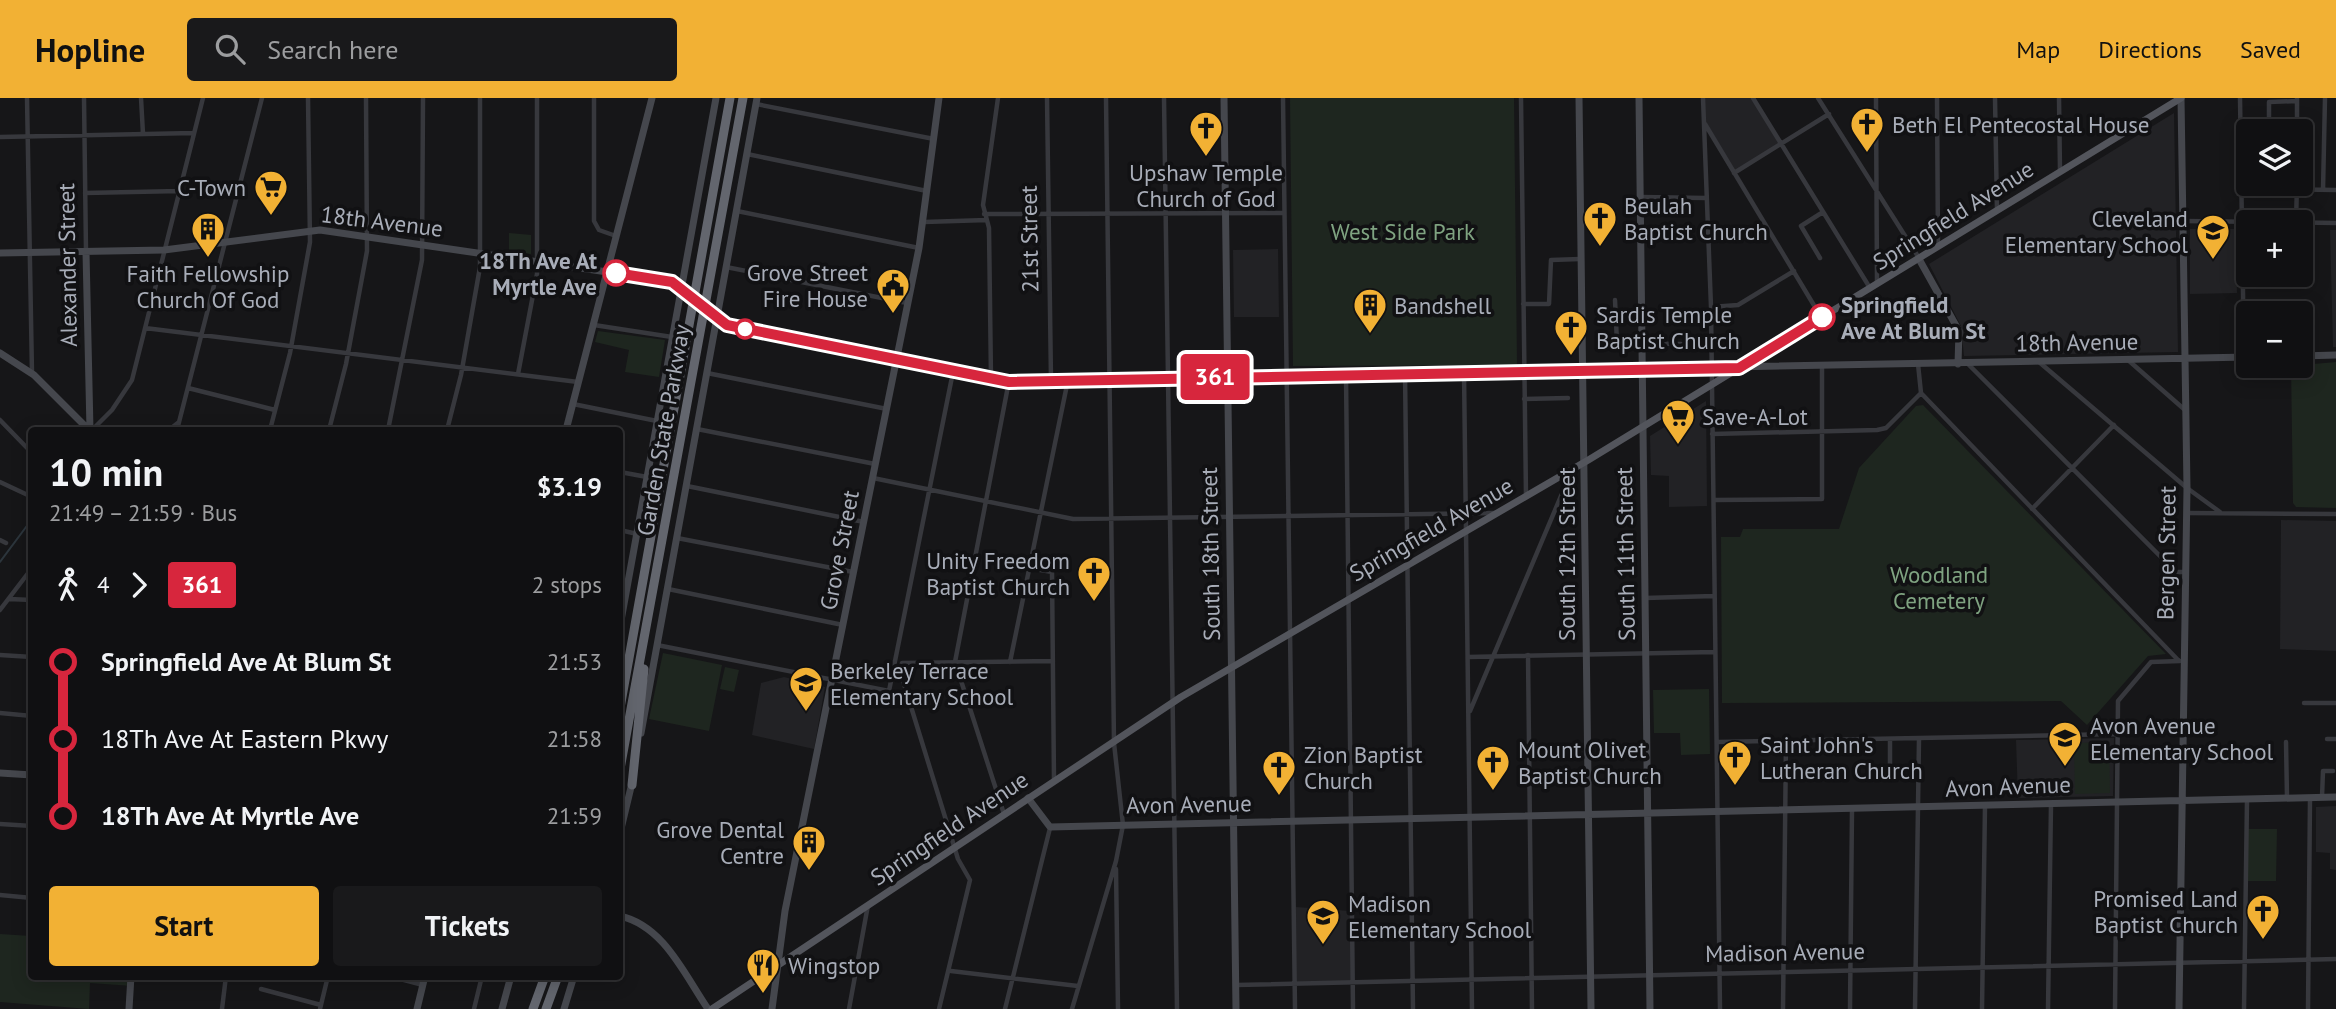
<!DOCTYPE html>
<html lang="en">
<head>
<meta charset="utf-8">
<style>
  body { margin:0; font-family:"PT Sans",sans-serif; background:#19191b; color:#f1f3f6; height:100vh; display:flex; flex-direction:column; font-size:26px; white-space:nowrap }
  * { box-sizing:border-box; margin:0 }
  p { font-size:23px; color:#9c9d9f }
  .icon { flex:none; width:38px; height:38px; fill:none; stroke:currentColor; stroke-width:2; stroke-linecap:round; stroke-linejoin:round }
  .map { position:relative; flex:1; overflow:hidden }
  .sheet { position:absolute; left:28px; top:329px; width:595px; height:553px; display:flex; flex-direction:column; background:#101012; border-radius:7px; box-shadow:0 4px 18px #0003,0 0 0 2px #303032 }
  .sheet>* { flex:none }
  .badge { padding:0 14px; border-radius:5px; font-size:24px; line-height:46px }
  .tools { position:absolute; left:2236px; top:21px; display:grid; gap:14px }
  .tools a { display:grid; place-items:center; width:77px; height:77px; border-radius:7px; background:#101012; box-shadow:0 4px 18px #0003,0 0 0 2px #303032; font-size:35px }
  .map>.badge { position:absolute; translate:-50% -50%; box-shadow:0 0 0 4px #fff }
  .legs { display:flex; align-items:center; gap:10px; height:77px; padding:0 21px; font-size:23px }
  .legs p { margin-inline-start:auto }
  .overview { display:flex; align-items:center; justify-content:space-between; height:119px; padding:0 21px }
  h1 { font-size:38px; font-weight:600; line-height:52px }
  .action { display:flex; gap:14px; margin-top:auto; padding:14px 21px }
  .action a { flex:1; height:80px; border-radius:7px; background:#f2b134; color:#111; font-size:28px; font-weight:600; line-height:80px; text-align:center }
  .action a+a { background:#19191b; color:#f1f3f6 }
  ul { padding:0 21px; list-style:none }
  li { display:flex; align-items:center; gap:24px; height:77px; font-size:26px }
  li i { display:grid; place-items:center; width:10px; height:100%; margin:0 9px; background:currentColor }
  li i::after { content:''; width:18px; height:18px; margin:-9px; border:5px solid; border-radius:50%; background:#101012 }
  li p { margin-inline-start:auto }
  li:first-child i { background:linear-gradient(#0000 50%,currentColor 0) }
  li:last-child i { background:linear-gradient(currentColor 50%,#0000 0) }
  header { display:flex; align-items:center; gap:42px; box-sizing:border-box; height:98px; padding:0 35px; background:#f2b134; color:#111 }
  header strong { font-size:33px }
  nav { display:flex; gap:38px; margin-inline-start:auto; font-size:24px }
  .search { width:490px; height:63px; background:#19191b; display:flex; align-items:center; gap:18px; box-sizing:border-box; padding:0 24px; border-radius:7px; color:#9c9d9f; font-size:26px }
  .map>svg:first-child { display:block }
</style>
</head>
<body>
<header>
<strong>Hopline</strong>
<div class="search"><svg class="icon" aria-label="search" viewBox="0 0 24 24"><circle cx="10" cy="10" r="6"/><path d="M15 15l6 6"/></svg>Search here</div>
<nav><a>Map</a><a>Directions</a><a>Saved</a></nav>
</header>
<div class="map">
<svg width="2336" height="911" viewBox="0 0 2336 911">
  <rect width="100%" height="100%" fill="#161618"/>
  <!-- built -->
  <path fill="#222225" d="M1704 0H1752L1780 45 1734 74 1705 24Z
    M2174 15 2178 254 1964 258 1961 228 1929 166Z
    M2190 131H2235L2237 195 2190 196Z
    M2330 132H2336V249H2333Z
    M1278 151 1279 219H1234L1233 152Z
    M1706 303 1707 408 1669 409V378L1651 377 1650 338Z
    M2281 422 2336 423V553L2280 551Z
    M784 579 825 589 814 651 752 637 761 585Z
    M2114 640 2113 698 2018 700 2016 642Z
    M2336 708V772L2330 771V755L2316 754V709Z
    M1296 809 1350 813 1352 883 1296 884Z"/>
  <!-- green -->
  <path fill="#1e261f" d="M1290 0H1514L1517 267 1293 268Z
    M509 135 531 137V156L509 153Z
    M598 233 665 242 659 279 625 274 629 252 595 244Z
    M2336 264V410L2296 409 2293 405 2291 268Z
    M1923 307 2166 556 2148 558 2087 627 2061 603 1722 605 1721 439H1740L1743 431H1839L1859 370 1916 308Z
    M663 555 722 567 709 633 649 621Z
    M725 569 739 572 734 594 720 591Z
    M1709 591 1710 656 1681 657 1680 635H1654L1653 592Z
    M2109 644 2110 695 2075 696 2074 645Z
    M2248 731H2277L2276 783H2248Z
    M0 836 31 838 32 878 132 879V888L90 885 89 911 0 904Z"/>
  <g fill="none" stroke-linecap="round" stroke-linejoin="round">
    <!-- stream -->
    <path stroke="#2c353c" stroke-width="2" d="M0 464 32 421"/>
    <!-- street -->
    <path stroke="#37383d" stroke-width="4.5" d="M27 0 32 276
      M84 0 86 153
      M141 0 143 36
      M594 0V123L599 132 616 138
      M1047 0 1051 282
      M1164 0 1177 911
      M1283 0 1295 911
      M1521 0 1526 398
      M1703 0 1711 209 1720 911
      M1753 0 1870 190
      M1818 0 1919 160
      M1876 0 1877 185
      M1937 0 1938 149
      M1995 0 1997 112
      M2059 0 2060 73
      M2240 0 2244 259
      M756 6 934 41
      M1705 26 1821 219
      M2269 33V4L2297 3
      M2297 33V0
      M0 39 194 35
      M747 56 927 93
      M1734 75 1829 16
      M2270 86V91L2336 92
      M2323 92 2325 0
      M85 95 180 93
      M1641 99 1706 100
      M737 113 919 150
      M984 116 1284 115
      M2183 123 2336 125
      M924 124 987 122
      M2296 124 2297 86
      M1820 160 1801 128 1823 114
      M726 169 907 205
      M1615 202 1617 245 1681 246
      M1523 206H1549L1551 162 1580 161
      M1711 209 1738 207 1794 173
      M594 227 672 239
      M145 230 578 284
      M2128 262 2185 312
      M2039 264 2187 390 2220 414
      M1918 266 1921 295 2179 563
      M1968 266 2176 474H2185
      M1464 274 1472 911
      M707 275 887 311
      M1405 275 1413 911
      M518 276 537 176V0
      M1346 277 1353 911
      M991 280 989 130 983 107 998 0
      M188 290 275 312
      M1524 301 1568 300
      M573 306 657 323
      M0 322 32 355
      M697 331 875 366
      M92 332 112 312 132 282 203 0
      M169 332 179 324
      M177 332 262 0
      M270 332 290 255 310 144 308 0
      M329 332 346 266 367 153 366 0
      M388 332 422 162 423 0
      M447 332 461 277 480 169V0
      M1712 336 1877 332 1886 330 1921 295
      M620 374 647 379
      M873 380 1073 421 1495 415
      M0 384 32 399
      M687 388 864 424
      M1714 402 1822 401V268
      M2032 411 2114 327
      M2186 415 2336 416
      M620 432 637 436
      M677 440 853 474
      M0 442 6 445
      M1029 470 1052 474 1054 683
      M668 491 843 527
      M1645 500 1714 498
      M9 501 32 502
      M0 512 32 470
      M657 547 889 593 953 274
      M0 557 32 559
      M1528 557 1532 911
      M1468 559 1715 554
      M1010 564 1068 282
      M2304 605H2336
      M1470 613 1572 372
      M0 615 32 618
      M1890 641V670
      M2327 641H2336
      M1717 644 2118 636
      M2286 644 2287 700
      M2322 699 2323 673H2333
      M1004 716 955 564 1009 283
      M0 726 32 728
      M1116 771 1118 911
      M0 797 32 800
      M951 873 1078 888
      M389 878 423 887
      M1236 887 2336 861
      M261 891 321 907
      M222 911 226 878
      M320 911 328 878
      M474 911 482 878
      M849 911 868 807
      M939 911 970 782 958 761 900 573 902 565 1053 563
      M1005 911 1050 730
      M1072 911 1116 763 1123 727 1114 645 1106 0
      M1783 911 1786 644
      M1850 911 1852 711
      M1915 911 1919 641
      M1982 911 1985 708
      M2048 911 2051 706
      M2115 911 2118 603 2151 564 2180 563
      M2244 911 2247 702
      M2308 911 2310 700"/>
    <!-- secondary -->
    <path stroke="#45474d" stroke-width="7" d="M1224 0 1236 911
      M1579 0 1591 911
      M1639 0 1650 911
      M86 154 90 332
      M0 155 164 152 320 132 669 183 725 226 1009 283 2249 259
      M1919 161 1959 233 1958 266
      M0 255 34 277 89 332
      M2301 258 2336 257
      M566 332 652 0
      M620 528 716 0
      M641 635 757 0
      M0 675 32 677
      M1028 700 1050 729 2336 699
      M620 735 632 685
      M620 818C664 828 684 876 708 911
      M129 911 131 878
      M417 911 425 878
      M502 911 511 878
      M564 911 574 878
      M772 911 785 813 919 150 939 0
      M2179 911 2187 390 2181 0"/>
    <!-- primary -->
    <path stroke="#53555c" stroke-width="7" d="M712 911 1181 599 1590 361 2181 0"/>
    <!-- highway -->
    <path stroke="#63666e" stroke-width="9" d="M620 610 730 0
      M620 671 743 0
      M632 687 644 571
      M533 911 545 878
      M546 911 558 878"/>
  </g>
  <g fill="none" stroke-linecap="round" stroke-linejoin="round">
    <defs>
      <path id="line-1" d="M616 175 672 184 727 227 1009 284 1739 270 1822 219"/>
    </defs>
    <!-- line-1 casing -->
    <use href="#line-1" stroke="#fff" stroke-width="16"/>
    <!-- line-1 -->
    <use href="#line-1" stroke="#d7263d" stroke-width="10"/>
  </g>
  <!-- icons -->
  <defs>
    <symbol id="church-pin" viewBox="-11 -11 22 30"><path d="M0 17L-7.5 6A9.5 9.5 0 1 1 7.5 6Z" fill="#f2b134" stroke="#111113"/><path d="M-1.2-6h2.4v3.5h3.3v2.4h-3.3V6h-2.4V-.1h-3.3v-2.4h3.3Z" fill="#111"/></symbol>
    <symbol id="supermarket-pin" viewBox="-11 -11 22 30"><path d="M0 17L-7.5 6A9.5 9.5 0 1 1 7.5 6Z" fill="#f2b134" stroke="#111113"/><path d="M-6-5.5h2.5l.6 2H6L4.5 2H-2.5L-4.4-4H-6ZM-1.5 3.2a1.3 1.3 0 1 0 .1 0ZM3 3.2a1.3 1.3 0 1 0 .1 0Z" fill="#111"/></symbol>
    <symbol id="building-pin" viewBox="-11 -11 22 30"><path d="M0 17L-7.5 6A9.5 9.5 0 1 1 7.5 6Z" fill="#f2b134" stroke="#111113"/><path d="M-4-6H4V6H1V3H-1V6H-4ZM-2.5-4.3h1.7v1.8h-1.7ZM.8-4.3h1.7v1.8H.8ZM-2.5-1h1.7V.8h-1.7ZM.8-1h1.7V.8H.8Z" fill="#111"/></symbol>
    <symbol id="school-pin" viewBox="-11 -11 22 30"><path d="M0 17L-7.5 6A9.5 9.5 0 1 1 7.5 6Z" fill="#f2b134" stroke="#111113"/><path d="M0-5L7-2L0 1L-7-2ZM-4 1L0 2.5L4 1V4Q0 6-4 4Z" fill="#111"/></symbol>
    <symbol id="civic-pin" viewBox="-11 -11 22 30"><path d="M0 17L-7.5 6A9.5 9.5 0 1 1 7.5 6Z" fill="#f2b134" stroke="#111113"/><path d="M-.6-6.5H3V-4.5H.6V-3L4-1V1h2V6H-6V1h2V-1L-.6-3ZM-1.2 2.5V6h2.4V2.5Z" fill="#111"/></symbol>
    <symbol id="restaurant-pin" viewBox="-11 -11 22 30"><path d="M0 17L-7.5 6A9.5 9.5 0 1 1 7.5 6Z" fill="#f2b134" stroke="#111113"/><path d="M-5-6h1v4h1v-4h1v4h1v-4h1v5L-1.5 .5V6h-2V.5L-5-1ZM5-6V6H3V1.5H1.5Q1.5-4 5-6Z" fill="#111"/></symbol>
  </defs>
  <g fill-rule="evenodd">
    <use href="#church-pin" x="1848" y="7" width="38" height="52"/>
    <use href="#church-pin" x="1187" y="11" width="38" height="52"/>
    <use href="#supermarket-pin" x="252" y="70" width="38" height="52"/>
    <use href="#church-pin" x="1581" y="101" width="38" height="52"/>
    <use href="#building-pin" x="189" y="112" width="38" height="52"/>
    <use href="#school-pin" x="2194" y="114" width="38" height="52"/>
    <use href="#civic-pin" x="874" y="168" width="38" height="52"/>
    <use href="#building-pin" x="1351" y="188" width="38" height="52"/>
    <use href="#church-pin" x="1552" y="210" width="38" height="52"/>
    <use href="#supermarket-pin" x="1659" y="299" width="38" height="52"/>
    <use href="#church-pin" x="1075" y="456" width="38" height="52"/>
    <use href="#school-pin" x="787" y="566" width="38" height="52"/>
    <use href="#school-pin" x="2046" y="621" width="38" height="52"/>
    <use href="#church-pin" x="1716" y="640" width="38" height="52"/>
    <use href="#church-pin" x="1474" y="645" width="38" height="52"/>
    <use href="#church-pin" x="1260" y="650" width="38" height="52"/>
    <use href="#building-pin" x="790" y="725" width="38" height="52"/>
    <use href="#church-pin" x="2244" y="794" width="38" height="52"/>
    <use href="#school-pin" x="1304" y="799" width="38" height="52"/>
    <use href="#restaurant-pin" x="744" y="848" width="38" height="52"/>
  </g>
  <!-- markers -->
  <g fill="#fff" stroke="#d7263d" stroke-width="3.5">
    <circle cx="616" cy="175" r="12"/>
    <circle cx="1822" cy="219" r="12"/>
    <circle cx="745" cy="231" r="9"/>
  </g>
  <g text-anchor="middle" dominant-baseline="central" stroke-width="7" stroke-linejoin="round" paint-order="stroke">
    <!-- poi labels -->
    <g font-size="23" fill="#a8adb8" stroke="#111113" text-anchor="start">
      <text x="1892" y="26">Beth El Pentecostal House</text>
      <text x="1206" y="74" text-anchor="middle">Upshaw Temple<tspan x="1206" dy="26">Church of God</tspan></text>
      <text x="246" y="89" text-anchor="end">C-Town</text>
      <text x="1624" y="107">Beulah<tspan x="1624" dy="26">Baptist Church</tspan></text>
      <text x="2188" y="120" text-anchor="end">Cleveland<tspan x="2188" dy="26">Elementary School</tspan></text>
      <text x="868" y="174" text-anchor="end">Grove Street<tspan x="868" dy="26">Fire House</tspan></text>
      <text x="208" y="175" text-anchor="middle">Faith Fellowship<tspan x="208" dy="26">Church Of God</tspan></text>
      <text x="1394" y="207">Bandshell</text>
      <text x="1596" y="216">Sardis Temple<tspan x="1596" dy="26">Baptist Church</tspan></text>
      <text x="1702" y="318">Save-A-Lot</text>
      <text x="1070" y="462" text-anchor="end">Unity Freedom<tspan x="1070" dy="26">Baptist Church</tspan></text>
      <text x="830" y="572">Berkeley Terrace<tspan x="830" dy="26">Elementary School</tspan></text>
      <text x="2090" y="627">Avon Avenue<tspan x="2090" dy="26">Elementary School</tspan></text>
      <text x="1760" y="646">Saint John's<tspan x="1760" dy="26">Lutheran Church</tspan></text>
      <text x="1518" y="651">Mount Olivet<tspan x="1518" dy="26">Baptist Church</tspan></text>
      <text x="1304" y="656">Zion Baptist<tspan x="1304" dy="26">Church</tspan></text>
      <text x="784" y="731" text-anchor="end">Grove Dental<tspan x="784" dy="26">Centre</tspan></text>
      <text x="2238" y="800" text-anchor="end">Promised Land<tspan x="2238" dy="26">Baptist Church</tspan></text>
      <text x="1348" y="805">Madison<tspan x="1348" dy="26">Elementary School</tspan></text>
      <text x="788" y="867">Wingstop</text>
    </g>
    <!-- street labels -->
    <g font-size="23" fill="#a8adb8" stroke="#111113">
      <text transform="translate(1953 117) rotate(-32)">Springfield Avenue</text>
      <text transform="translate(382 123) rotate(7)">18th Avenue</text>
      <text transform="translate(1029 141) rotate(-91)">21st Street</text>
      <text transform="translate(67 167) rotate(-91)">Alexander Street</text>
      <text transform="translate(2077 244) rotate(-1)">18th Avenue</text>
      <text transform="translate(663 332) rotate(-80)">Garden State Parkway</text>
      <text transform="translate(1431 431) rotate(-30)">Springfield Avenue</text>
      <text transform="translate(839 452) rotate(-79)">Grove Street</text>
      <text transform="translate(2166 455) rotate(-89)">Bergen Street</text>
      <text transform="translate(1210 456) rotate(-91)">South 18th Street</text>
      <text transform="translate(1566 456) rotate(-90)">South 12th Street</text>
      <text transform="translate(1625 456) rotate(-91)">South 11th Street</text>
      <text transform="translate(2008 688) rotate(-2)">Avon Avenue</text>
      <text transform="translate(1189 706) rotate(-1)">Avon Avenue</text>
      <text transform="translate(949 730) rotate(-34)">Springfield Avenue</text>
      <text transform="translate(1785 854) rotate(-1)">Madison Avenue</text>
    </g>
    <!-- park labels -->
    <g font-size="23" fill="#7fa381" stroke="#111113">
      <text x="1403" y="133">West Side Park</text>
      <text x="1939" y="476">Woodland<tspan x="1939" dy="26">Cemetery</tspan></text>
    </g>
    <!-- stop labels -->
    <g font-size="23" font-weight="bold" fill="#a8adb8" stroke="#111113" text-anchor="end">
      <text x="597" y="162">18Th Ave At<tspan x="597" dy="26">Myrtle Ave</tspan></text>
      <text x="1841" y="206" text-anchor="start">Springfield<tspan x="1841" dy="26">Ave At Blum St</tspan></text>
    </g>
  </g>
</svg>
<div class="tools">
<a><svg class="icon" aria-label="layers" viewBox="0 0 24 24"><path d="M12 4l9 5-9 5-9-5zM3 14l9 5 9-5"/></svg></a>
<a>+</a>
<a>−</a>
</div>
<b class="badge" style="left:1215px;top:279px;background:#d7263d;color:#fff">361</b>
<section class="sheet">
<div class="overview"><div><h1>10 min</h1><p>21:49 – 21:59 · Bus</p></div><b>$3.19</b></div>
<div class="legs"><svg class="icon" aria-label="walk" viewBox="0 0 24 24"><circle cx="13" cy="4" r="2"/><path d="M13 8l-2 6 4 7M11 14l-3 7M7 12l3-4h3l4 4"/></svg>4<svg class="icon" aria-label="forward" viewBox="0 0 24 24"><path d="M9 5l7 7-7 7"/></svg><b class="badge" style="background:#d7263d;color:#fff">361</b><p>2 stops</p></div>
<ul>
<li><i style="color:#d7263d"></i><b>Springfield Ave At Blum St</b><p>21:53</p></li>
<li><i style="color:#d7263d"></i><span>18Th Ave At Eastern Pkwy</span><p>21:58</p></li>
<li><i style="color:#d7263d"></i><b>18Th Ave At Myrtle Ave</b><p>21:59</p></li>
</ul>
<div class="action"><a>Start</a><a>Tickets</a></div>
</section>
</div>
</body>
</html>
